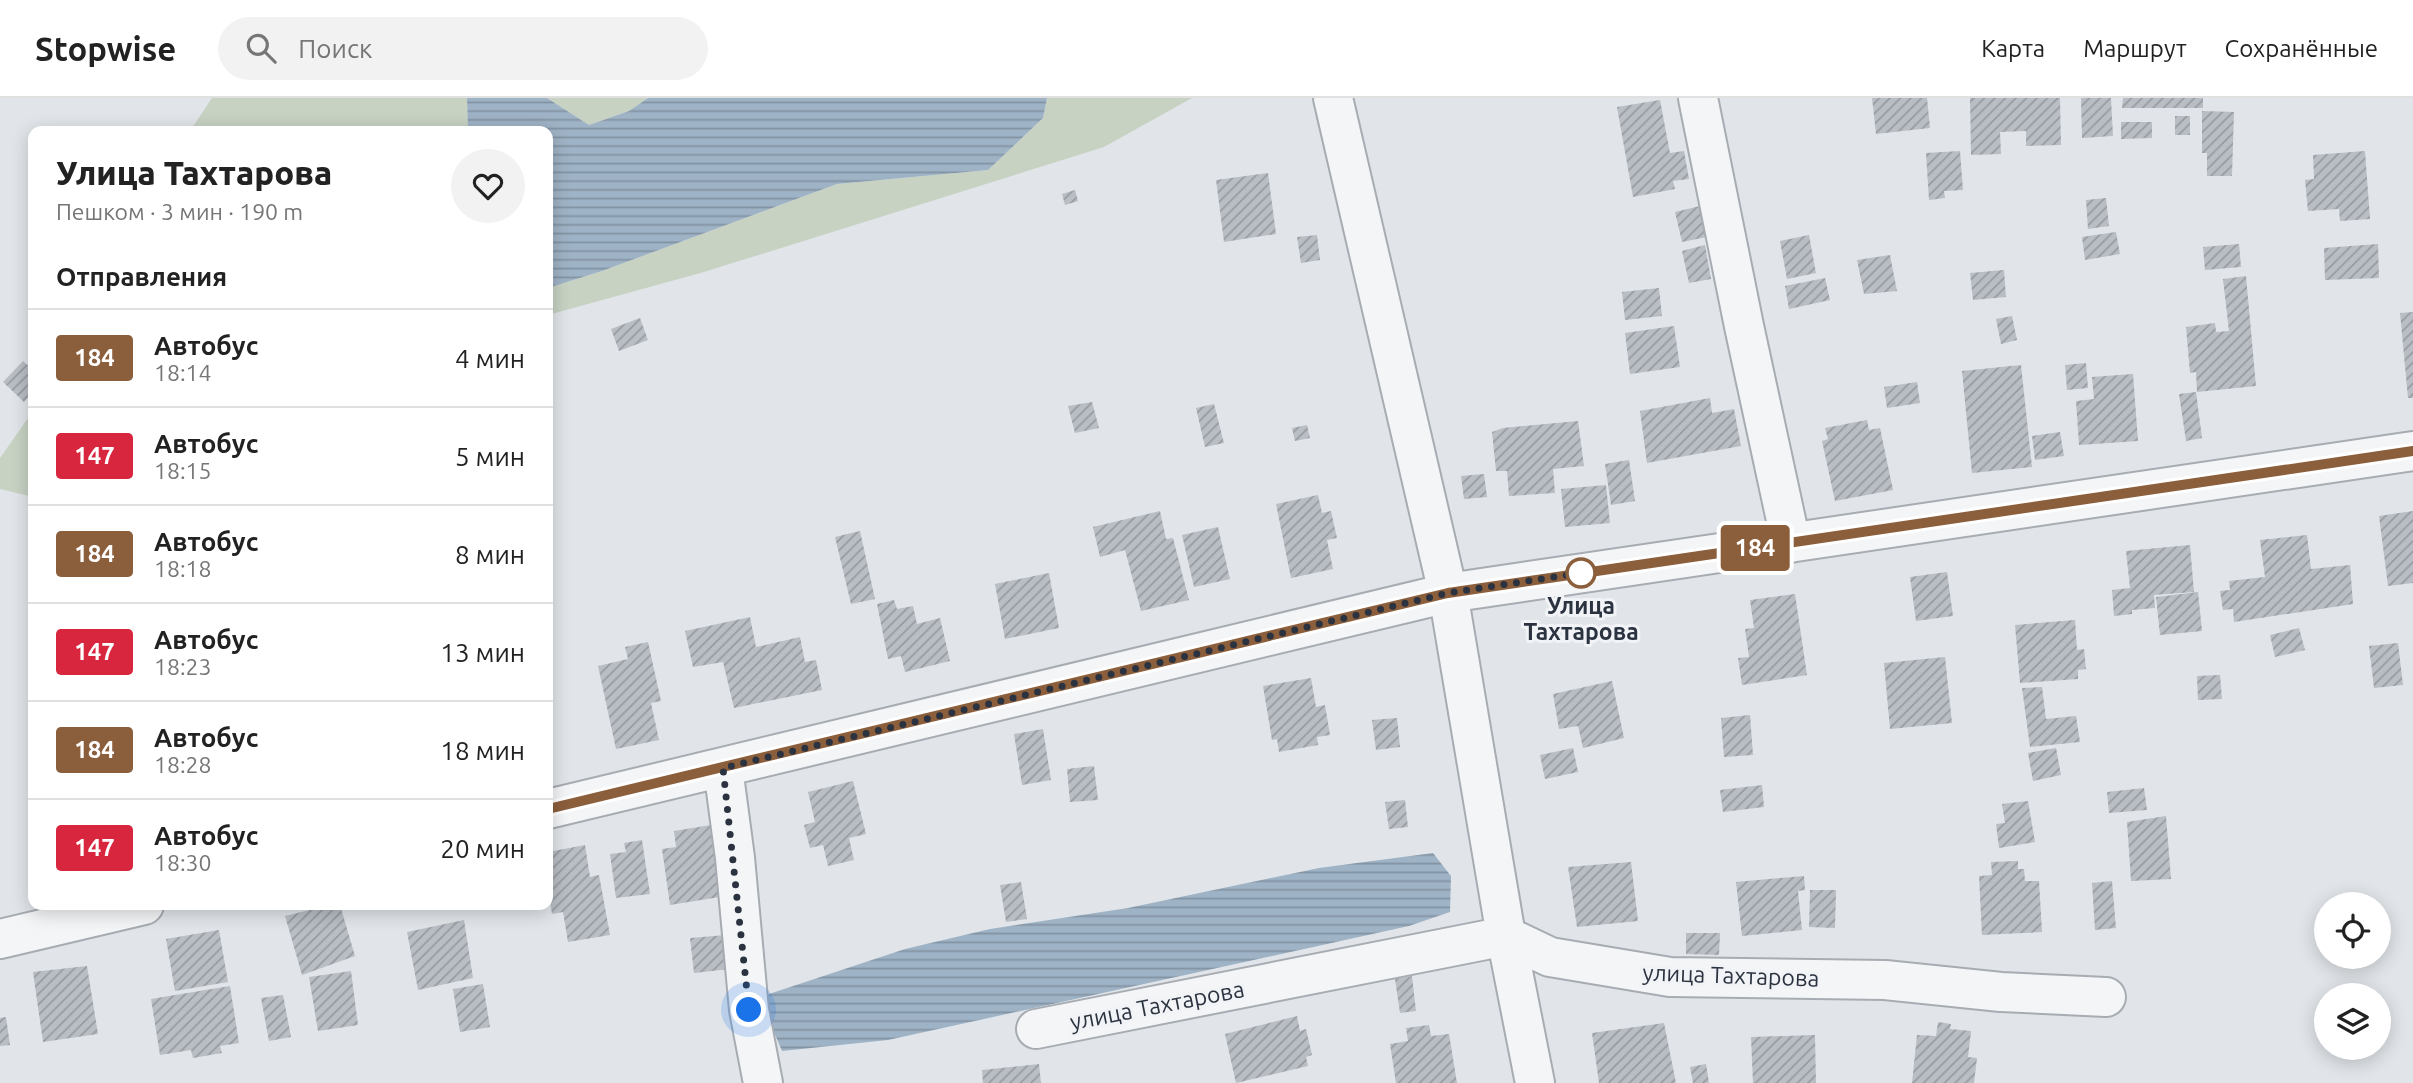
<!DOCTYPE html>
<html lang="ru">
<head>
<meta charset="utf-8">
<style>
  body { margin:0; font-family:Ubuntu,sans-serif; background:#f2f2f2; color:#222; height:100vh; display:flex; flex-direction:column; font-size:26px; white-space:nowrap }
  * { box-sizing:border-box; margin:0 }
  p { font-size:23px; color:#767676 }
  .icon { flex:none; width:38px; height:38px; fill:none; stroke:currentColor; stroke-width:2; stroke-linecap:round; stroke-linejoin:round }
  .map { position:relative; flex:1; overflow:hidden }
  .details { position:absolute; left:28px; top:28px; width:525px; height:784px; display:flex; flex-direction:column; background:#fff; border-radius:14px; box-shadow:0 4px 18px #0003 }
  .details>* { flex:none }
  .badge { padding:0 14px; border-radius:5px; font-size:24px; line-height:46px }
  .tools { position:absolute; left:2314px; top:794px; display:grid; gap:14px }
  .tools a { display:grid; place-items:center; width:77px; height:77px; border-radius:50%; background:#fff; box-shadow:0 4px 18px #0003; font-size:35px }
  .you { position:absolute; width:35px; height:35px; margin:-18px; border:5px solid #fff; border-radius:50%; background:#1a73e8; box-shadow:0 0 0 10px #1a73e833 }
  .map>.badge { position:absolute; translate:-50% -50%; box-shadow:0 0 0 4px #fff }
  h2 { padding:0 28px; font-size:26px; line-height:63px }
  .round { display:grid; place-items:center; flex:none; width:74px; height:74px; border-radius:37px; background:#f2f2f2 }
  .head { display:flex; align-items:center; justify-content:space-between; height:119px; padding:0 28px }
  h1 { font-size:33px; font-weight:800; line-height:52px }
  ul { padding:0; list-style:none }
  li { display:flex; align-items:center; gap:21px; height:98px; padding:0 28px; border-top:2px solid #e0e0e0 }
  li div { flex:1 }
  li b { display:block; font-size:26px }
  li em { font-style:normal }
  li .badge { min-width:77px; font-weight:700; text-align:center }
  header { display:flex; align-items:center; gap:42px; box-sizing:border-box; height:98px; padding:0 35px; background:#fff; border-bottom:2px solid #e0e0e0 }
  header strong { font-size:33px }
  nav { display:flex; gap:38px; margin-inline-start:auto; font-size:24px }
  .search { width:490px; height:63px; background:#f2f2f2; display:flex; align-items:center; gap:18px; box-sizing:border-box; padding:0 24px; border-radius:38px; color:#767676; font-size:26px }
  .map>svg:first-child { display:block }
</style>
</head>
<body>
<header>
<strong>Stopwise</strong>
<div class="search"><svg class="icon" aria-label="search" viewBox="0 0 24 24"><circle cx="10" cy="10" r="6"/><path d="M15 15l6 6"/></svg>Поиск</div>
<nav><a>Карта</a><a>Маршрут</a><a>Сохранённые</a></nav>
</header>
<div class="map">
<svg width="2413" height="985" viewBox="0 0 2413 985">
  <defs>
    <pattern id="water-rules" width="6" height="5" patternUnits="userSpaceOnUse" patternTransform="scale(1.75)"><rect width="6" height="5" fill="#9fb3c6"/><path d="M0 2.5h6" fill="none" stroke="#8292a2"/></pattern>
    <pattern id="building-hatch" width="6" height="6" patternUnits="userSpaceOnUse" patternTransform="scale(1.75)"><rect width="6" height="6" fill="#b9bec5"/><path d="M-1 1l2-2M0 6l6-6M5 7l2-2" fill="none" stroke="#979ba1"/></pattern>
  </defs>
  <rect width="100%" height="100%" fill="#e1e5e9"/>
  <!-- green -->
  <path fill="#c7d2c3" d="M212 0H467L468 33H190Z
    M547 0H648L629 13 589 27Z
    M1047 0H1192L1104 49 704 174 548 217V190L602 173 837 86 988 72 1043 20Z
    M33 313V399L0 391V360Z"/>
  <!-- water -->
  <path fill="url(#water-rules)" d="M467 0H547L589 27 629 13 648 0H1047L1043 20 988 72 837 86 602 173 548 190V33H468Z
    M1433 755 1451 778 1450 814 1409 828 888 942 782 953 770 925 766 897 905 851 990 831 1128 810 1319 770Z"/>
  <!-- building -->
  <path fill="url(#building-hatch)" d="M1872 0H1927L1930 30 1876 36Z
    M1970 0H2060L2061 47 2026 48V33L2000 34 2001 56 1971 57Z
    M2081 0H2111L2113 38 2082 40Z
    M2123 0H2203V10H2122Z
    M1660 2 1670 55 1684 53 1689 81 1673 83 1675 91 1633 99 1617 9Z
    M2202 13 2234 14 2232 78H2207V55H2202Z
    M2175 18H2190V37H2175Z
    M2121 24H2152V40L2121 41Z
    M1960 53 1963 92 1944 93 1945 100 1929 102 1926 55Z
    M2365 53 2370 121 2340 123 2339 111 2308 113 2305 82 2314 81 2313 57Z
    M1268 75 1276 136 1224 144 1216 82Z
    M1075 92 1078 103 1065 107 1062 96Z
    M2106 100 2109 128 2088 131 2086 102Z
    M1700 108 1707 139 1682 144 1675 114Z
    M2116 134 2120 156 2085 162 2082 139Z
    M1317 137 1320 162 1301 165 1297 139Z
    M1809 137 1816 175 1787 181 1780 143Z
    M2239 146 2241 169 2205 172 2203 149Z
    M2378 146 2379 180 2325 182 2324 150Z
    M1705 147 1711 181 1689 185 1682 153Z
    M1890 157 1897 193 1864 196 1857 162Z
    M2004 172 2006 199 1973 202 1970 175Z
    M2246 178 2256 288 2197 294 2196 274 2190 275 2186 229 2215 225 2216 234 2229 233 2223 181Z
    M1825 180 1830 202 1789 211 1785 188Z
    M1659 190 1662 218 1625 222 1622 194Z
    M2413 214V300H2408L2400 215Z
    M2012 218 2017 242 2001 246 1996 221Z
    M640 220 648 242 619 253 611 231Z
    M1674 228 1680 269 1630 276 1625 235Z
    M23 263 33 272V294L24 304 3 284Z
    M2086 265 2088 290 2067 292 2065 267Z
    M2021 267 2032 369 1972 375 1962 273Z
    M2133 276 2138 343 2079 347 2076 303 2094 301 2092 279Z
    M1917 284 1920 305 1887 310 1884 289Z
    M2196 294 2202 340 2186 343 2179 296Z
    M1710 300 1712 315 1734 311 1741 348 1647 365 1640 313Z
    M1092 304 1099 330 1075 335 1068 308Z
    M1214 306 1224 345 1205 349 1196 310Z
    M1867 322 1869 332 1880 330 1893 392 1835 403 1822 343 1828 341 1825 330Z
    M1578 323 1584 368 1553 371 1555 395 1509 398 1507 373H1496L1492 334 1503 330Z
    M1307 327 1310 340 1295 343 1292 330Z
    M2060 334 2064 358 2035 362 2032 338Z
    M1629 362 1635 403 1611 407 1605 366Z
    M1484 376 1487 399 1464 401 1461 378Z
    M1606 387 1610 425 1565 429 1561 391Z
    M1318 397 1322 415 1331 413 1337 440 1327 442 1333 471 1291 480 1276 406Z
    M1160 413 1166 441 1173 440 1189 502 1141 513 1125 452 1100 459 1093 429Z
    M2413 413V485L2388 488 2379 418Z
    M1218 429 1230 481 1194 489 1182 437Z
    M860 433 875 501 851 506 835 439Z
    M2307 437 2311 471 2350 467 2353 506 2234 524 2233 511 2223 512 2220 493 2230 492 2229 483 2265 479 2260 442Z
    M2190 447 2194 494 2154 497 2155 510 2132 512V516L2114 518 2112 492 2130 490 2126 453Z
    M1947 474 1953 518 1916 523 1910 479Z
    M1049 475 1059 530 1005 541 995 486Z
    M2198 494 2202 533 2160 537 2156 499Z
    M1795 496 1807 577 1742 587 1738 560 1749 559 1745 531 1754 530 1750 502Z
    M894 502 897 511 913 508 917 526 940 520 950 563 905 574 901 558 888 561 877 506Z
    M750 519 756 549 800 539 805 564 816 562 822 592 734 610 723 564 693 569 685 533Z
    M2075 522 2077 552 2084 551 2086 571 2078 572V581L2020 585 2015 527Z
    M2299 530 2305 552 2275 559 2270 537Z
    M648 544 661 603 651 605 659 642 616 651 598 568 628 561 625 549Z
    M2398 545 2403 587 2374 590 2369 548Z
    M1945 559 1952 625 1890 631 1884 565Z
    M2220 577 2222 601 2198 602 2197 578Z
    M1311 580 1316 609 1325 607 1330 637 1317 639 1318 647 1279 654 1277 641 1272 642 1263 588Z
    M1612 583 1624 640 1583 650 1578 628 1559 631 1553 596Z
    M2042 589 2046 621 2076 618 2080 644 2030 649 2022 590Z
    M1750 617 1753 657 1724 659 1721 620Z
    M1397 620 1400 649 1376 652 1372 622Z
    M1043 631 1051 682 1022 687 1014 636Z
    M1573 650 1578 674 1545 681 1540 657Z
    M2056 650 2061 677 2033 683 2028 655Z
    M1094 668 1098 702 1070 704 1067 671Z
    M853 683 866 736 849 740 854 762 828 768 823 747 810 750 804 727 815 724 808 694Z
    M1762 687 1764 709 1723 714 1720 692Z
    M2144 690 2147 712 2109 715 2107 694Z
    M1405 702 1408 729 1389 731 1385 704Z
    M2028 703 2035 744 1999 750 1996 726 2005 725 2002 706Z
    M2166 718 2171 781 2131 783 2127 724Z
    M717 726 726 798 670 807 662 751 676 749 674 733Z
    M642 742 650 796 616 800 610 756 626 754 624 745Z
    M585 747 590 779 599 777 610 837 568 844 563 814 552 816 548 791V754Z
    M2018 763V771H2024L2025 783H2039L2042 834 1982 837 1979 778 1992 777 1991 764Z
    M1631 764 1638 823 1577 829 1568 769Z
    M1804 778 1805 792 1798 793 1802 832 1742 838 1736 784Z
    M2112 783 2116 830 2095 832 2092 785Z
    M1021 784 1027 821 1006 824 1000 787Z
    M1810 792H1836L1835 830 1809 829Z
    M330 807H340L355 858 302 877 285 818Z
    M464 822 473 880 418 892 407 834Z
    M219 832 228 884 175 893 166 841Z
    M1686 835H1720L1719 857 1686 856Z
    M726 837 730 871 694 875 690 840Z
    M87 868 98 936 43 944 33 874Z
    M351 873 358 927 318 933 309 879Z
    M1412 878 1416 913 1400 915 1395 881Z
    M483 886 490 929 460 934 453 891Z
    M230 888 239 945 220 948 222 955 193 960 191 952 160 957 151 901Z
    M283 897 291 939 269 943 261 900Z
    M1297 918 1300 933 1306 931 1312 957 1306 959 1308 968 1236 985 1225 936Z
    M6 919 10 947 0 948V920Z
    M1938 924 1951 926 1950 931 1971 933 1968 959 1977 960 1974 985H1912L1917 937 1936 938Z
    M1664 925 1676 985H1599L1592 935Z
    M1429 927 1431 938 1449 936 1457 985H1396L1390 946 1408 943 1406 930Z
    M1815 937 1816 985H1753L1751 939Z
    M1039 966 1041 985H983L982 972Z
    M1706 966 1709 985H1693L1690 969Z"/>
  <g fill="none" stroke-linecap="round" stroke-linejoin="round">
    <defs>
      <path id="street" d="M1333 0 1448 495 1506 838 1535 985
        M1698 0 1744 228 1791 445
        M723 670 735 760 749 912 763 985
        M548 711 1448 495 2413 353
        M0 841 144 807
        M1036 931 1506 838 1550 859 1670 879 1885 882 2001 894 2106 899"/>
    </defs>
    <!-- street casing -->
    <use href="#street" stroke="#a7acb3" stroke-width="42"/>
    <!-- street -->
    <use href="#street" stroke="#f4f5f7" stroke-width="38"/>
  </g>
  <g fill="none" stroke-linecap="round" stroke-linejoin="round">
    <defs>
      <path id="line" d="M548 711 1448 495 2413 353"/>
    </defs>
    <!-- line casing -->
    <use href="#line" stroke="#fff" stroke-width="16"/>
    <!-- line -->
    <use href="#line" stroke="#8b5e3c" stroke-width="10"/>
    <!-- walk -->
    <path stroke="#2b3340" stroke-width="7" stroke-dasharray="0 12.6" d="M749 912 723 670 1448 495 1581 475"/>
  </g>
  <!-- markers -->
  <circle fill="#fff" stroke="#8b5e3c" stroke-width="3.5" cx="1581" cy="475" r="14"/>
  <g text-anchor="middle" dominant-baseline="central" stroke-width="6" stroke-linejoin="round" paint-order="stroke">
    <!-- stop labels -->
    <g font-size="23" font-weight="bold" fill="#2b3340" stroke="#f1f3f6">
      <text x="1581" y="507">Улица<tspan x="1581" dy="26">Тахтарова</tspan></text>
    </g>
    <!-- street labels -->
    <g font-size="23" fill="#2b3340" stroke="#f1f3f6">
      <text transform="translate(1731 877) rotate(2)">улица Тахтарова</text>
      <text transform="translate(1157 907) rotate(-11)">улица Тахтарова</text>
    </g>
  </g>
</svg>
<div class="tools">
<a><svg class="icon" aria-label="locate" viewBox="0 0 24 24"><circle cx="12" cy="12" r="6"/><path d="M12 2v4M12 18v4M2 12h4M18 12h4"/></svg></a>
<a><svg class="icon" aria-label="layers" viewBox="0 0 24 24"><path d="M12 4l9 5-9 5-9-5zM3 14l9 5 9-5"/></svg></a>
</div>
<div class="you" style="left:749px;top:912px"></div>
<b class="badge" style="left:1755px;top:450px;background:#8b5e3c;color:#fff">184</b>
<section class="details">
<div class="head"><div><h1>Улица Тахтарова</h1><p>Пешком · 3 мин · 190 m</p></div><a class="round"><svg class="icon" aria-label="heart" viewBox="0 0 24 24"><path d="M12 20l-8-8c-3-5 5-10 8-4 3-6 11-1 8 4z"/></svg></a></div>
<h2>Отправления</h2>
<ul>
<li><span class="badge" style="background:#8b5e3c;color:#fff">184</span><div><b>Автобус</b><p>18:14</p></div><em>4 мин</em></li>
<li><span class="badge" style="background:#d7263d;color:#fff">147</span><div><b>Автобус</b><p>18:15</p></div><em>5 мин</em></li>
<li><span class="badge" style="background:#8b5e3c;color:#fff">184</span><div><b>Автобус</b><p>18:18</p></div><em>8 мин</em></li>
<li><span class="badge" style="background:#d7263d;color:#fff">147</span><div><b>Автобус</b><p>18:23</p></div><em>13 мин</em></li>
<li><span class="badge" style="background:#8b5e3c;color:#fff">184</span><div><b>Автобус</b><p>18:28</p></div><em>18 мин</em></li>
<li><span class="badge" style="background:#d7263d;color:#fff">147</span><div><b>Автобус</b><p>18:30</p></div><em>20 мин</em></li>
</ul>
</section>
</div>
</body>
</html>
